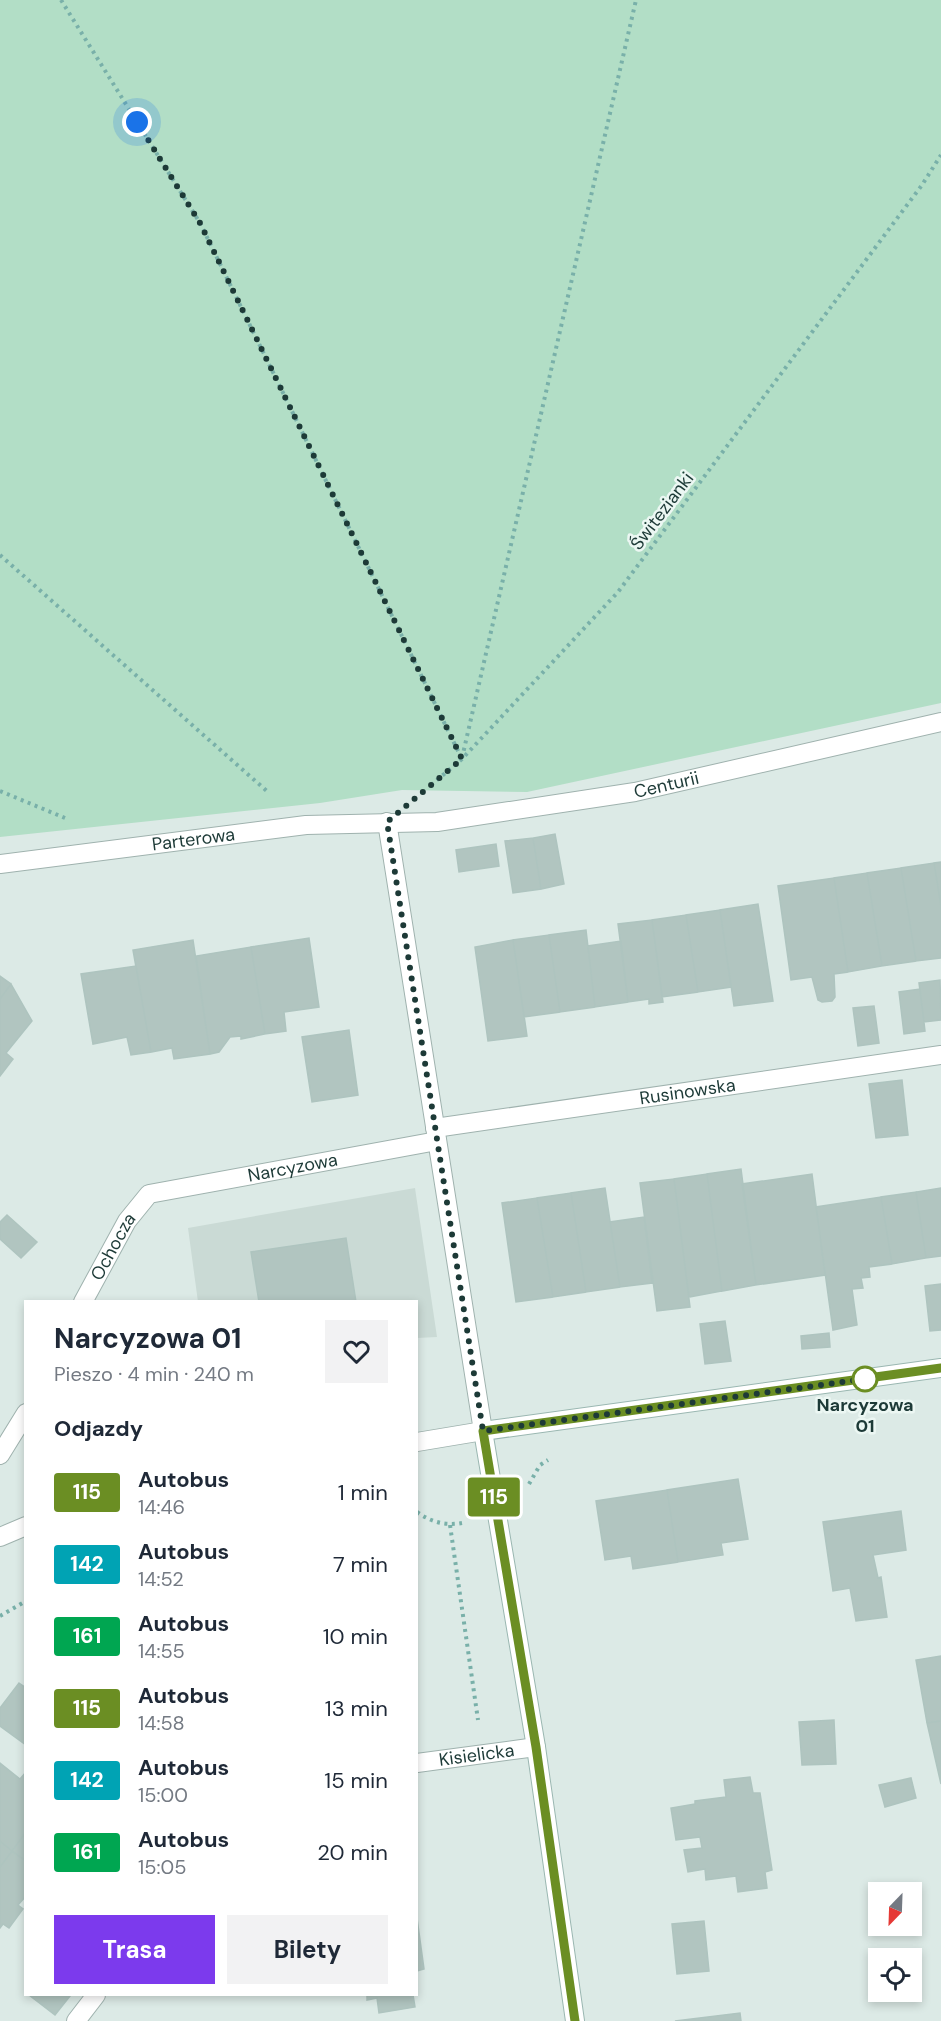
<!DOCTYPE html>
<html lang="pl">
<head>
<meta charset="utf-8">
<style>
  body { margin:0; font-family:"DM Sans",sans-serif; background:#f2f2f3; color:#1f2937; height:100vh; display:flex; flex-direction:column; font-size:22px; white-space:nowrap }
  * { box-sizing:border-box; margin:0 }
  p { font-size:20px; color:#747a83 }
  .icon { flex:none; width:33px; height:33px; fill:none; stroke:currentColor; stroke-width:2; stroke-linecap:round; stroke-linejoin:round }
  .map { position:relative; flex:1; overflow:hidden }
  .panel { position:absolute; left:24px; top:1300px; width:394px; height:696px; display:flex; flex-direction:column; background:#fff; border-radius:0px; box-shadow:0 3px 9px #0003 }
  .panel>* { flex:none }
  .badge { padding:0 12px; border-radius:4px; font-size:21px; line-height:39px }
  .needle { width:39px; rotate:203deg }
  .buttons { position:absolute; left:868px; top:1882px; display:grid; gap:12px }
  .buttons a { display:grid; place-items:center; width:54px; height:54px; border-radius:0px; background:#fff; box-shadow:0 3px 9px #0003; font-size:30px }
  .you { position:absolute; width:30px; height:30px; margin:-15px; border:4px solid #fff; border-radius:50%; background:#1a73e8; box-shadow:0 0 0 9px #1a73e833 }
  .map>.badge { position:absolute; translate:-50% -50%; box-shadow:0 0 0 3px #fff }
  h2 { padding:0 30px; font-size:22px; line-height:54px }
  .round { display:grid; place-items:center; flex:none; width:63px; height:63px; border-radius:0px; background:#f2f2f3 }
  .overview { display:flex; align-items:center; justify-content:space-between; height:102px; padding:0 30px }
  h1 { font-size:28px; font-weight:700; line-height:45px }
  .action { display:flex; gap:12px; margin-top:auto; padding:12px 30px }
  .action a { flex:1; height:69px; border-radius:0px; background:#7c3aed; color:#fff; font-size:24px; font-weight:700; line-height:69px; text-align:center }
  .action a+a { background:#f2f2f3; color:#1f2937 }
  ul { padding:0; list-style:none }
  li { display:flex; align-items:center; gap:18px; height:72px; padding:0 30px }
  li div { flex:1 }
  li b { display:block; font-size:22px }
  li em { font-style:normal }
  li .badge { min-width:66px; font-weight:700; text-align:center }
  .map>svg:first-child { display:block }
</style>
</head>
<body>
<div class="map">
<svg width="941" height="2021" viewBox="0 0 941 2021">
  <rect width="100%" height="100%" fill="#dceae6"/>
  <!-- built -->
  <path fill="#cadad5" d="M415 1188 437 1337 417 1338V1302H198L188 1228Z"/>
  <!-- green -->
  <path fill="#b2dec6" d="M0 0H941V703L527 792 402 790 320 803 0 837Z"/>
  <!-- building -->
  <path fill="#b1c5c0" stroke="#aec4bf" stroke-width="1.5" d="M555 834 564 884 541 889 533 838Z
    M533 838 541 889 513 893 505 841Z
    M496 844 499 866 459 872 456 850Z
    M941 862V906L934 863Z
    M934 863 941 906V958L916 961 901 868Z
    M901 868 916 961 882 966 867 873Z
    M867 873 882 966 848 972 834 878Z
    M834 878 848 972 834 974 835 997 832 1001 822 1002 818 1000 812 977 791 980 778 886Z
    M758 904 773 1001 734 1006 720 910Z
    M720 910 731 987 698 992 686 915Z
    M686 915 698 992 662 997 652 920Z
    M652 920 663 1002 649 1004V999L628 1002 618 924Z
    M586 930 595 1007 560 1012 549 935Z
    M549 935 560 1012 524 1017 513 940Z
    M309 938 319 1007 284 1012 286 1031 265 1034 251 947Z
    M193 940 210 1054 174 1059 172 1048 151 1052 133 950Z
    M513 940 527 1036 488 1041 475 947Z
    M621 941 628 1002 595 1007 588 946Z
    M251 947 265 1034 241 1039V1036L230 1037 219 1052 210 1054 196 956Z
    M136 966 151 1052 131 1055 127 1037 93 1044 81 974Z
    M0 976 11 984 0 999Z
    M940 980 941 1020 924 1022 919 983Z
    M11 984 32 1021 6 1053 13 1059 0 1076V999Z
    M920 989 925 1031 904 1034 899 992Z
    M874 1006 879 1043 858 1046 853 1008Z
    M349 1030 358 1095 312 1102 302 1037Z
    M902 1080 908 1135 876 1138 869 1084Z
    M741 1169 756 1285 722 1291 707 1174Z
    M707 1174 722 1291 689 1297 674 1179Z
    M812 1174 825 1275 756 1285 742 1184Z
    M674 1179 690 1307 657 1311 640 1183Z
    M605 1188 620 1287 586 1292 571 1193Z
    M941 1188V1256L926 1258 916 1192Z
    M916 1192 926 1258 892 1264 881 1197Z
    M571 1193 586 1292 553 1297 537 1198Z
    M881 1197 892 1264 869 1267 870 1277 861 1278 863 1288 852 1289 857 1325 833 1330 816 1207Z
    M537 1198 553 1297 516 1302 502 1203Z
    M7 1215 37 1242 21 1258 0 1239V1222Z
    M644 1217 652 1283 620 1287 610 1222Z
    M346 1238 356 1302H259L251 1252Z
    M941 1284V1330L930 1331 925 1286Z
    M725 1321 731 1361 705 1364 700 1324Z
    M829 1333 830 1347 802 1349 801 1336Z
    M738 1479 748 1539 721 1543 723 1555 678 1562 667 1490Z
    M667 1490 678 1562 633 1569 631 1556 605 1560 596 1501Z
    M901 1511 906 1550 873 1555 878 1578 881 1577 887 1617 856 1621 850 1588 833 1591 823 1522Z
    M941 1656V1721L927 1723 916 1660Z
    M19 1683 26 1688V1745L0 1726V1708Z
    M834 1720 836 1764 802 1765 799 1722Z
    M941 1721V1784L927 1723Z
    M0 1763 20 1779 26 1772V1832L12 1851 0 1841Z
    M750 1777 753 1793H760L772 1870 765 1872 767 1888 738 1892 736 1876 706 1880 705 1869 688 1872 684 1850 702 1848 700 1837 676 1840 671 1808 695 1804V1801L726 1797 724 1780Z
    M911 1778 916 1798 885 1807 879 1785Z
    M26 1832V1861L12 1851Z
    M0 1841 12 1851 0 1867Z
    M12 1851 26 1861V1896L18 1905 23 1909 9 1928 3 1924 0 1928V1867Z
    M417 1918 424 1969 417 1971Z
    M704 1921 709 1971 677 1974 672 1924Z
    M29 1995H69L70 1996 55 2015Z
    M367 1995H413L415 2007 379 2013 377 1998 367 2000Z
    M740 2013 741 2021H675Z"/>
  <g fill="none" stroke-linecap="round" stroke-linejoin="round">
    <defs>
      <g id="street">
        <path d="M387 822 483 1431 417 1442"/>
        <path id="s1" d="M0 864 306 825 437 822 635 792 941 722"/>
        <path id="s2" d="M435 1128 941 1055"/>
        <path id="s3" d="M83 1302 127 1221 149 1194 437 1141"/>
        <path d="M0 1455 26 1413"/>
        <path d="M0 1537 26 1526"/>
        <path id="s4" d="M417 1763 536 1747"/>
        <path d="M76 2021 96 1995"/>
      </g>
      <path id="secondary" d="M575 2021 536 1747 483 1431 941 1368"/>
    </defs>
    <!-- street casing -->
    <use href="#street" stroke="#9fb2ae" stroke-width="20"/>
    <!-- secondary casing -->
    <use href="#secondary" stroke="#9ab7b1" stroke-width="20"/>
    <!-- path -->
    <path stroke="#79b0a9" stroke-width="4" stroke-dasharray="3 4.5" stroke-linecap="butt" d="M61 0 200 223 462 759
      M0 555 269 793
      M462 758 636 0
      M431 785 462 759 618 592 922 185 941 155
      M0 791 65 818
      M529 1484 540 1465 548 1460
      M417 1512C431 1522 445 1526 462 1523
      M450 1525 478 1720
      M0 1616 26 1601"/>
    <!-- street -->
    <use href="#street" stroke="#fff" stroke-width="18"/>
    <!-- secondary -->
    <use href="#secondary" stroke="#fff" stroke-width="18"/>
  </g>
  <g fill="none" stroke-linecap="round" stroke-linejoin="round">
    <defs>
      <path id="line" d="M575 2021 536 1747 483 1431 941 1368"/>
    </defs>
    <!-- line casing -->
    <use href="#line" stroke="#fff" stroke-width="14"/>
    <!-- line -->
    <use href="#line" stroke="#6b8e23" stroke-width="9"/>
    <!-- walk -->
    <path stroke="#1d3a37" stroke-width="6" stroke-dasharray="0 10.8" d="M137 122 200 223 462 759 387 822 483 1431 865 1379"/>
  </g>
  <!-- markers -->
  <circle fill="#fff" stroke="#6b8e23" stroke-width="3" cx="865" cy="1379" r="12"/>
  <g text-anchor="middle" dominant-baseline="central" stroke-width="5" stroke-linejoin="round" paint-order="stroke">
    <!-- street labels -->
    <g font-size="18" fill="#1d3a37" stroke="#ecf7f3">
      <text transform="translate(662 511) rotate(-53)">Świtezianki</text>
      <text stroke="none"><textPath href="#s1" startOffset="672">Centurii</textPath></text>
      <text stroke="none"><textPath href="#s1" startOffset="195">Parterowa</textPath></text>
      <text stroke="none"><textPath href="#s2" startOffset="255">Rusinowska</textPath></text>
      <text stroke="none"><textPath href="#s3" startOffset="273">Narcyzowa</textPath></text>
      <text stroke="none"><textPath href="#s3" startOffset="63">Ochocza</textPath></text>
      <text stroke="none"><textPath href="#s4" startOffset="60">Kisielicka</textPath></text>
    </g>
    <!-- stop labels -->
    <g font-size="18" font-weight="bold" fill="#1d3a37" stroke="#ecf7f3">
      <text x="865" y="1405">Narcyzowa<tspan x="865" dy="21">01</tspan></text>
    </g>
  </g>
</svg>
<div class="buttons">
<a><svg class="needle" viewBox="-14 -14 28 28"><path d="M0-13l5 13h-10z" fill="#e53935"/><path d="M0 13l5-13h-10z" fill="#747a83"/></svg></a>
<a><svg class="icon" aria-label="locate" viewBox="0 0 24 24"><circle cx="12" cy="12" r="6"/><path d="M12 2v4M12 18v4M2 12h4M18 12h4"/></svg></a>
</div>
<div class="you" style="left:137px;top:122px"></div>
<b class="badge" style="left:494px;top:1497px;background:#6b8e23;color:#fff">115</b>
<section class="panel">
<div class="overview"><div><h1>Narcyzowa 01</h1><p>Pieszo · 4 min · 240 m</p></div><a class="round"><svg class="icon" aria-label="heart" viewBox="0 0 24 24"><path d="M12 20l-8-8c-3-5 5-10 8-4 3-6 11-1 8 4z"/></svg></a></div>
<h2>Odjazdy</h2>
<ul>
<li><span class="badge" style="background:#6b8e23;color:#fff">115</span><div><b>Autobus</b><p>14:46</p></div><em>1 min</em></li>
<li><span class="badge" style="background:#00a3b4;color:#fff">142</span><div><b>Autobus</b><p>14:52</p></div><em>7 min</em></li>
<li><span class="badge" style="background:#00a651;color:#fff">161</span><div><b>Autobus</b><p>14:55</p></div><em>10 min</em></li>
<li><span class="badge" style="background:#6b8e23;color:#fff">115</span><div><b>Autobus</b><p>14:58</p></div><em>13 min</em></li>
<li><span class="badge" style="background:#00a3b4;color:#fff">142</span><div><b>Autobus</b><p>15:00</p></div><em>15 min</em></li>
<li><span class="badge" style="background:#00a651;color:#fff">161</span><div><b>Autobus</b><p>15:05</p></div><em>20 min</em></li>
</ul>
<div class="action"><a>Trasa</a><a>Bilety</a></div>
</section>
</div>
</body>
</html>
